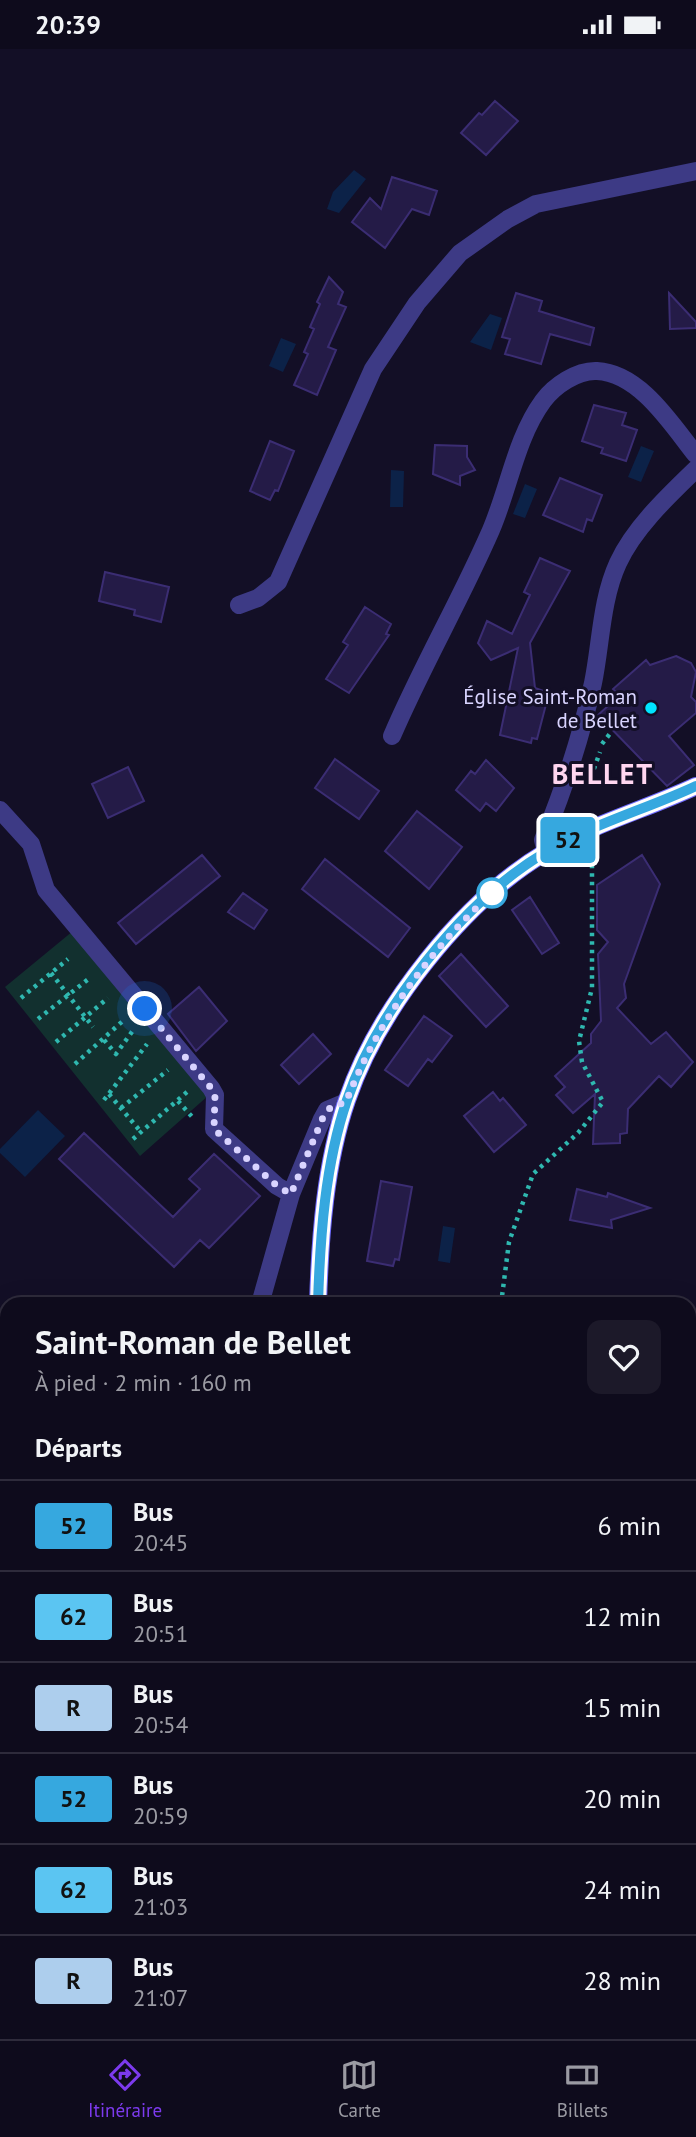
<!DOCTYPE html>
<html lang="fr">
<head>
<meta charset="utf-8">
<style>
  body { margin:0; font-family:"PT Sans",sans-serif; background:#1c1929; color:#f1f3f6; height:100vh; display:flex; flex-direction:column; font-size:26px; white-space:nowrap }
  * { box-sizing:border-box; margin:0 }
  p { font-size:23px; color:#9b9ba3 }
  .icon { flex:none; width:38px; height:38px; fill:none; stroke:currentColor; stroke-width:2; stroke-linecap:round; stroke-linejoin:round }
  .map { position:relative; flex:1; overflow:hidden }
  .sheet { position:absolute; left:0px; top:1248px; width:696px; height:744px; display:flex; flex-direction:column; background:#0e0b1c; border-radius:21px 21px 0 0; box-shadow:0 7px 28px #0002,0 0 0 2px #2e2b3b }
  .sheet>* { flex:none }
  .badge { padding:0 14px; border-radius:5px; font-size:24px; line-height:46px }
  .you { position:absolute; width:35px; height:35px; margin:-18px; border:5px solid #fff; border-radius:50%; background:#1a73e8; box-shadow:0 0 0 10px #1a73e833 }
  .map>.badge { position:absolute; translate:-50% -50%; box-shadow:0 0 0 4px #fff }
  h2 { padding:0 35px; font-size:26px; line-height:63px }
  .round { display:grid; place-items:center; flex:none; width:74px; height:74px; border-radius:14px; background:#1c1929 }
  .summary { display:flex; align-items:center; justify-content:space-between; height:119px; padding:0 35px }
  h1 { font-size:33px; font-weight:600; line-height:52px }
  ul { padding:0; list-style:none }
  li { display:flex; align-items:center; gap:21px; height:91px; padding:0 35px; border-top:2px solid #2e2b3b }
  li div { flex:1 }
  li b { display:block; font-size:26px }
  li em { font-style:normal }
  li .badge { min-width:77px; font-weight:700; text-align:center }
  .status { display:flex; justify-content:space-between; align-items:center; height:49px; padding:0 35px; background:#0e0b1c; direction:ltr }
  .status svg { height:19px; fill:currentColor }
  .tabs { display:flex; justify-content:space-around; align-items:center; height:98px; border-top:2px solid #2e2b3b; background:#0e0b1c; font-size:19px; color:#9b9ba3 }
  .tabs a { display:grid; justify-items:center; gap:4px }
  .tabs .current { color:#7c3aed }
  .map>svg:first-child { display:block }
</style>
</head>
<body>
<div class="status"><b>20:39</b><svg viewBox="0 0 49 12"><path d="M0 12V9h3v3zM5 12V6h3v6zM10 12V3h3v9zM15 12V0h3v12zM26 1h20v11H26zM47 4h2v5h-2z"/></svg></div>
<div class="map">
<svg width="696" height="1990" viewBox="0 0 696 1990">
  <rect width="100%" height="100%" fill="#130f26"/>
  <!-- green -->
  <path fill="#12302f" d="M73 882 209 1046 140 1107 5 938Z"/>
  <!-- water -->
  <path fill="#0c2248" d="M354 121 366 130 339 164 327 160 333 143Z
    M490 265 502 269 491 301 470 293Z
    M281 289 296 295 283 323 269 317Z
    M641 397 654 402 641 433 628 428Z
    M391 421 404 422 403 458H390Z
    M525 435 537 440 525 469 513 465Z
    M38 1061 65 1087 25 1128 0 1104V1100Z
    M443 1177 455 1179 450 1214 438 1212Z"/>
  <!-- building -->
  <path fill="#241b47" stroke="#3b2d73" stroke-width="2" d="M495 52 518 72 486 106 461 84 479 64 482 66Z
    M392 128 437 142 429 166 412 160 385 199 352 173 370 149 381 160Z
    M329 228 343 243 338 255 346 258 328 298 336 301 317 346 294 336 308 305 304 303 314 280 310 278 320 255 317 253Z
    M516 244 542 252 539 262 594 279 590 296 550 285 541 315 505 305 510 290 502 288Z
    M669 244 696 273V279L670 280Z
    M594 356 626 364 622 376 637 381 626 412 601 404 603 399 582 392Z
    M270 392 294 402 278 442 275 441 270 451 250 442Z
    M435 396 467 397V408L475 421 460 427V436L433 425Z
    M560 429 602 446 592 472 587 470 583 483 543 466Z
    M540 509 570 522 530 594 535 639 549 644 537 690 532 689 531 694 500 686 518 599 491 611 478 594 487 572 512 585 530 546 524 543Z
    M105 523 169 538 161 573 134 566 135 561 99 552Z
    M365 558 391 575 386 585 389 586 349 644 326 630 348 596 343 593Z
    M676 607 691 614 696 623 691 648 696 653V664L669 687 694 716 667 737 598 666 619 647 613 640 646 611 650 616Z
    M335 710 379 742 359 770 315 739Z
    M486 711 514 739 496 762 486 754 480 762 456 741 471 722 475 725Z
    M128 718 144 752 108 769 92 735Z
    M417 762 462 798 429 840 385 802Z
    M202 806 220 827 136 895 118 874Z
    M642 806 660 835 624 935 626 949 617 959 651 995 666 983 693 1013 671 1038 659 1027 628 1060 627 1084 620 1085V1094L593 1095 595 1045 573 1064 556 1046 565 1038 555 1027 591 994V985L601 972 598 905 608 893 597 881V836Z
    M325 810 410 879 388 908 302 840Z
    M243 844 267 861 254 880 228 863Z
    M530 848 559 894 542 905 512 861Z
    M461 905 508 957 486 978 439 927Z
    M199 938 227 972 196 1002 168 965Z
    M424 967 452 987 432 1013 428 1010 408 1037 385 1021Z
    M313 985 331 1005 299 1035 281 1016Z
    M493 1043 500 1052 503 1049 526 1076 494 1103 464 1067Z
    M84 1084 173 1168 200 1140 189 1130 214 1105 260 1147 209 1199 200 1191 174 1218 59 1110Z
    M381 1132 412 1138 399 1211 395 1210 393 1217 367 1212Z
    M577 1140 607 1148 608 1144 650 1159 611 1171 612 1179 570 1171Z"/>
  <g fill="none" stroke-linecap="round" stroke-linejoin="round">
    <!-- path -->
    <path stroke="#2fb8b0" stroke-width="4.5" stroke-dasharray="3.5 5" stroke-linecap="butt" d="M602 695 612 682
      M591 728 600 703
      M51 924 93 978
      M21 949 68 910
      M38 970 91 928
      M104 991 116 1005 134 980
      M56 993 108 949
      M75 1015 125 970
      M109 1045 141 1083
      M104 1051 147 995
      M178 1052 194 1070
      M121 1059 168 1021
      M133 1090 187 1043
      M501 1255 509 1193 533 1125 578 1084 603 1053 582 1013 579 992 592 939V803
      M690 1618 696 1627"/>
    <!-- minor -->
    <path stroke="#3d3a85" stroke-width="18" d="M239 556 258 549 278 533 373 320 417 254 460 204 508 170 536 155 696 122
      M392 687C422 617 461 550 491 481 509 439 516 389 543 352 554 337 577 321 597 322 640 324 672 376 696 406
      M0 761 31 795 46 841 211 1039 215 1046 214 1080 277 1137 291 1145
      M546 803 543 791C564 740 581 688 593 634 601 595 601 551 618 514 634 479 668 447 696 420
      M260 1255 291 1145 322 1070 327 1061 346 1053
      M93 1990 96 1984"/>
    <!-- tertiary -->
    <path stroke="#3d3a85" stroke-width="18" d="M414 1990 417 1984
      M637 1990V1984"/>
    <!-- secondary -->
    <path stroke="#6f6bff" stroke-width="18" d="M318 1255C320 1188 325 1115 347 1051 378 960 463 852 546 803 592 775 647 760 696 737
      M248 1990 249 1984"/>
  </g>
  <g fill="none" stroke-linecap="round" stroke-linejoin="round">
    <defs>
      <path id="line" d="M318 1255C320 1188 325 1115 347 1051 378 960 463 852 546 803 592 775 647 760 696 737"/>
    </defs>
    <!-- line casing -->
    <use href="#line" stroke="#fff" stroke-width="16"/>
    <!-- line -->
    <use href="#line" stroke="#36a8df" stroke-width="10"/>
    <!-- walk -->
    <path stroke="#d9d4ff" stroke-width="7" stroke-dasharray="0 12.6" d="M145 960 211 1039 215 1046 214 1080 277 1137 291 1145 324 1066 331 1058 346 1053C377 973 429 902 492 844"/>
  </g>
  <!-- markers -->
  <circle fill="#00e5ff" stroke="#130f26" stroke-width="2.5" cx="651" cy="659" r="7"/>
  <circle fill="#fff" stroke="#36a8df" stroke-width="3.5" cx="492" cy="844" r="14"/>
  <g text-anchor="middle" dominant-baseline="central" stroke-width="6" stroke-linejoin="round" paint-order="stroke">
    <!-- poi labels -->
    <g font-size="21" fill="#d9d4ff" stroke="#130f26" text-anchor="end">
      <text x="637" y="647">Église Saint-Roman<tspan x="637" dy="24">de Bellet</tspan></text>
    </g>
    <!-- district labels -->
    <g font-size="28" font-weight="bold" letter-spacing="2" fill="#ffd6f0" stroke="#130f26">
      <text x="603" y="724">BELLET</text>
    </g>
  </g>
</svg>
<div class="you" style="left:145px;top:960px"></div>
<b class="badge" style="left:568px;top:791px;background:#36a8df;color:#111">52</b>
<section class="sheet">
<div class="summary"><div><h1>Saint-Roman de Bellet</h1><p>À pied · 2 min · 160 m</p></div><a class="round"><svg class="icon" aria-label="heart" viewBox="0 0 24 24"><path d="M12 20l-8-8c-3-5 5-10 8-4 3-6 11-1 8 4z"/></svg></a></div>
<h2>Départs</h2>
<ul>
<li><span class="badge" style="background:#36a8df;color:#111">52</span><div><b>Bus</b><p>20:45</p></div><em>6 min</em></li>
<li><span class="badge" style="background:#5bc5f2;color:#111">62</span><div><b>Bus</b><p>20:51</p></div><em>12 min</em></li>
<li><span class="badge" style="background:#adceed;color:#111">R</span><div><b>Bus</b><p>20:54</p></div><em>15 min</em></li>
<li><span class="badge" style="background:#36a8df;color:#111">52</span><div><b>Bus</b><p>20:59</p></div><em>20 min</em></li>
<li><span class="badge" style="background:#5bc5f2;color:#111">62</span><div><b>Bus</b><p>21:03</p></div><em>24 min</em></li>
<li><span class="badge" style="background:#adceed;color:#111">R</span><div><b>Bus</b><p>21:07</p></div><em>28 min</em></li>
</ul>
</section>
</div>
<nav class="tabs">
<a class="current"><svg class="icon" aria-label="directions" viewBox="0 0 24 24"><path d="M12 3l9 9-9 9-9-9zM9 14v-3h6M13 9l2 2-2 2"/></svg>Itinéraire</a>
<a><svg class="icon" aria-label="map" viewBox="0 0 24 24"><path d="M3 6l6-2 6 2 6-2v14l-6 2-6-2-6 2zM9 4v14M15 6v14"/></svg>Carte</a>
<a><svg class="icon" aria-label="tickets" viewBox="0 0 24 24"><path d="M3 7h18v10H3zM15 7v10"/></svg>Billets</a>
</nav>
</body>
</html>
